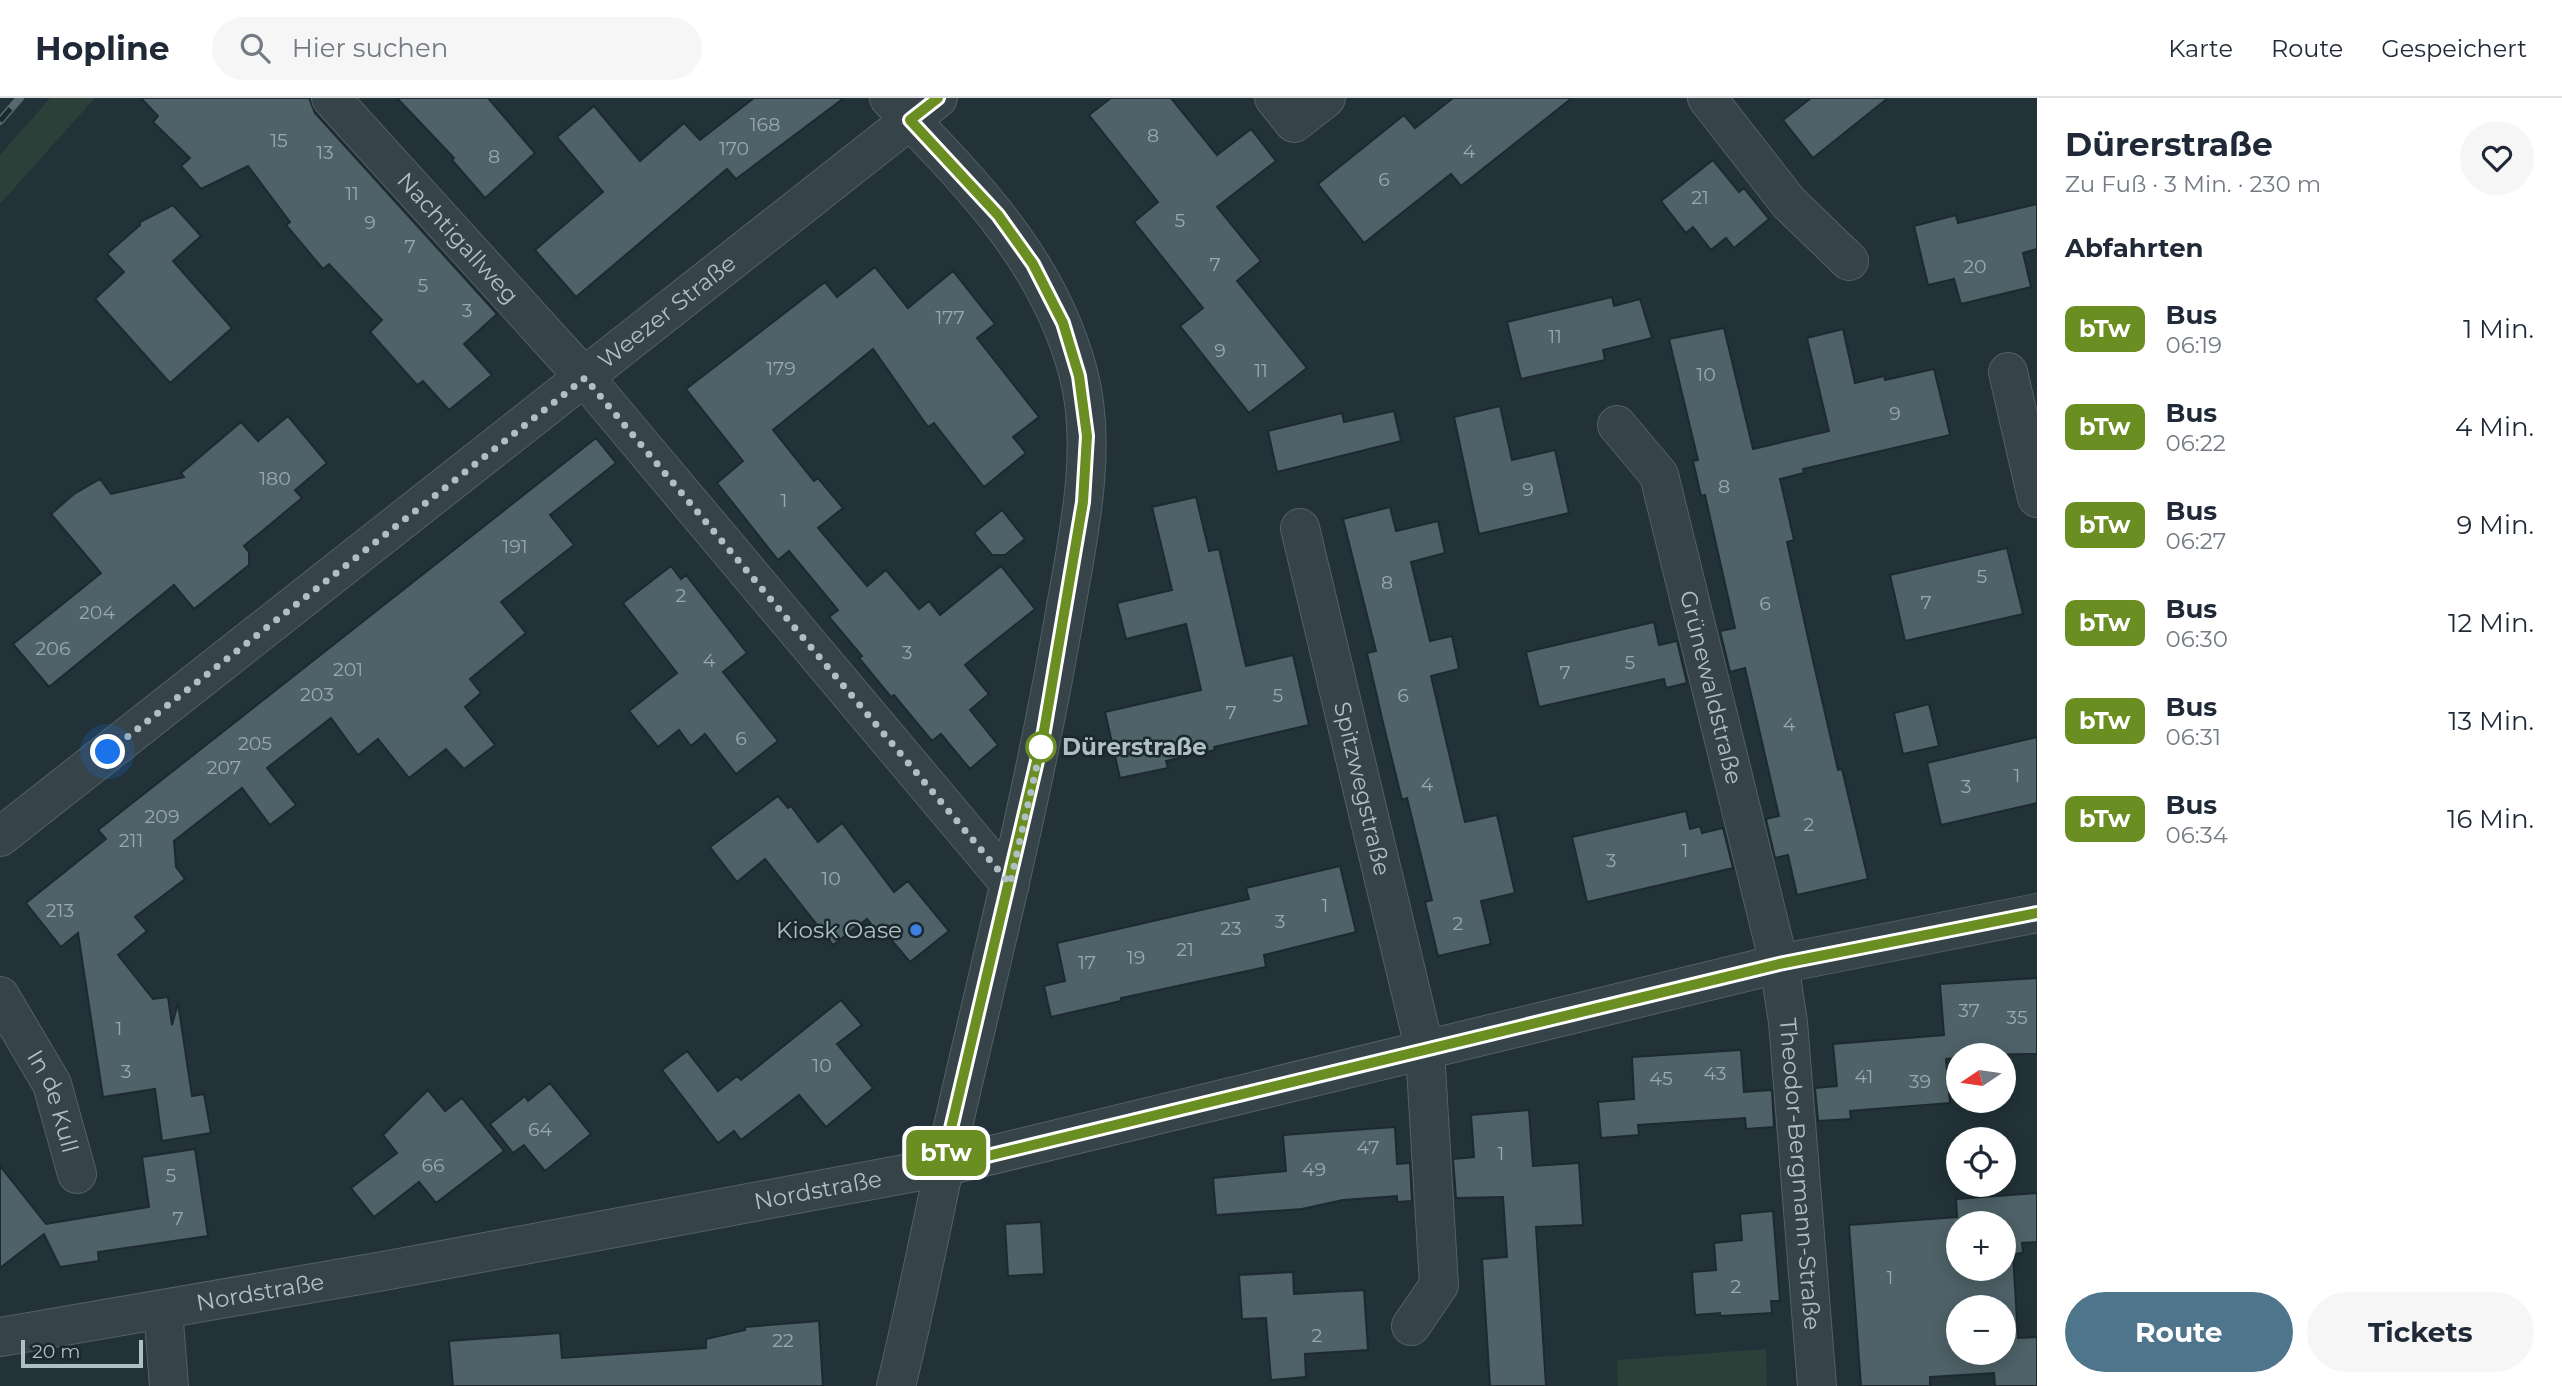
<!DOCTYPE html>
<html lang="de">
<head>
<meta charset="utf-8">
<style>
  body { margin:0; font-family:Montserrat,sans-serif; background:#f6f6f7; color:#1f2937; height:100vh; display:flex; flex-direction:column; font-size:26px; white-space:nowrap }
  * { box-sizing:border-box; margin:0 }
  p { font-size:23px; color:#747a83 }
  .icon { flex:none; width:38px; height:38px; fill:none; stroke:currentColor; stroke-width:2; stroke-linecap:round; stroke-linejoin:round }
  .map { position:relative; flex:1; overflow:hidden }
  .sheet { display:flex; flex-direction:column; background:#fff; width:525px }
  .sheet>* { flex:none }
  .badge { padding:0 14px; border-radius:10px; font-size:24px; line-height:46px }
  .needle { width:46px; rotate:257deg }
  .fabs { position:absolute; left:1946px; top:945px; display:grid; gap:14px }
  .fabs a { display:grid; place-items:center; width:70px; height:70px; border-radius:50%; background:#fff; box-shadow:0 4px 18px #0003; font-size:35px }
  .scale { position:absolute; left:21px; bottom:18px; width:122px; box-sizing:border-box; padding-left:7px; border:4px solid #b0bfc5; border-top:0; font-size:19px; line-height:24px; white-space:nowrap; color:#b0bfc5; -webkit-text-stroke:5px #1b282d; paint-order:stroke }
  .you { position:absolute; width:35px; height:35px; margin:-18px; border:5px solid #fff; border-radius:50%; background:#1a73e8; box-shadow:0 0 0 10px #1a73e833 }
  .map>.badge { position:absolute; translate:-50% -50%; box-shadow:0 0 0 4px #fff }
  h2 { padding:0 28px; font-size:26px; line-height:63px }
  .round { display:grid; place-items:center; flex:none; width:74px; height:74px; border-radius:37px; background:#f6f6f7 }
  .overview { display:flex; align-items:center; justify-content:space-between; height:119px; padding:0 28px }
  h1 { font-size:33px; font-weight:700; line-height:52px }
  .cta { display:flex; gap:14px; margin-top:auto; padding:14px 28px }
  .cta a { flex:1; height:80px; border-radius:42px; background:#4e758b; color:#fff; font-size:28px; font-weight:700; line-height:80px; text-align:center }
  .cta a+a { background:#f6f6f7; color:#1f2937 }
  ul { padding:0; list-style:none }
  li { display:flex; align-items:center; gap:21px; height:98px; padding:0 28px }
  li div { flex:1 }
  li b { display:block; font-size:26px }
  li em { font-style:normal }
  li .badge { min-width:77px; font-weight:700; text-align:center }
  header { display:flex; align-items:center; gap:42px; box-sizing:border-box; height:98px; padding:0 35px; background:#fff; border-bottom:2px solid #e0e1e3 }
  header strong { font-size:33px }
  nav { display:flex; gap:38px; margin-inline-start:auto; font-size:24px }
  .search { width:490px; height:63px; background:#f6f6f7; display:flex; align-items:center; gap:18px; box-sizing:border-box; padding:0 24px; border-radius:38px; color:#747a83; font-size:26px }
  main { display:flex; flex:1; min-height:0 }
  .map>svg:first-child { display:block }
</style>
</head>
<body>
<header>
<strong>Hopline</strong>
<div class="search"><svg class="icon" aria-label="search" viewBox="0 0 24 24"><circle cx="10" cy="10" r="6"/><path d="M15 15l6 6"/></svg>Hier suchen</div>
<nav><a>Karte</a><a>Route</a><a>Gespeichert</a></nav>
</header>
<main>
<div class="map">
<svg width="2037" height="1288" viewBox="0 0 2037 1288">
  <rect width="100%" height="100%" fill="#223238"/>
  <!-- green -->
  <path fill="#2a4039" d="M50 0H95L0 106V57Z
    M1766 1251 1767 1288H1618L1617 1262Z"/>
  <!-- building -->
  <path fill="#4f6269" stroke="#1d2a2f" stroke-width="2" fill-rule="evenodd" d="M141 0H309L315 15 497 216 464 246 492 277 449 312 423 283 417 287 370 234 382 222 329 166 323 171 286 127 290 124 248 68 201 91 181 68 190 60 153 24 158 18Z
    M397 0H488L535 55 485 100 452 62 454 60Z
    M754 0H844L736 81 727 71 576 199 535 152 603 94 557 39 594 8 640 63 684 25 700 42Z
    M1111 0H1171L1217 57 1251 31 1276 63 1217 109 1261 163 1237 183 1307 270 1249 315 1180 228 1203 210 1134 124 1158 104 1089 17Z
    M1453 0H1572L1461 88 1451 76 1364 145 1318 86 1404 17 1415 30Z
    M1811 0H1888L1813 60 1783 22Z
    M1713 62 1739 94 1744 90 1769 121 1734 150 1726 140 1711 152 1693 129 1686 135 1661 103Z
    M2037 106V151L2023 155 2031 189 1961 206 1954 181 1928 187 1914 128 1956 117 1958 125Z
    M173 107 201 138 173 163 232 230 170 285 95 201 124 174 107 156 140 127V124Z
    M875 169 908 210 953 173 995 226 977 240 1039 319 1013 339 1026 355 984 389 934 325 928 329 873 251 773 332 814 383 818 380 843 410 818 430 867 488 886 472 919 511 929 503 940 517 1001 468 1035 511 965 567 989 596 970 612 998 647 970 671 941 636 932 643 894 597 891 599 859 560 862 558 829 519 838 512 789 453 778 462 717 385 743 363 686 291 825 184 837 199Z
    M1612 199 1614 208 1640 201 1652 240 1603 252 1605 262 1521 281 1507 224Z
    M1724 230 1753 351 1829 333 1807 240 1843 231 1855 285 1884 278 1885 282 1934 271 1950 337 1803 371 1804 375 1780 381 1794 442 1787 444 1812 558 1838 672 1842 671 1868 781 1797 797 1788 757 1775 760 1766 721 1779 718 1745 570 1730 574 1720 533 1735 530 1705 397 1701 398 1693 363 1698 362 1669 241Z
    M1500 308 1512 362 1555 352 1569 415 1479 436 1454 319Z
    M1394 313 1401 343 1277 374 1268 333 1342 315 1344 324Z
    M288 318 327 365 295 392 302 400 244 448 249 454V467L194 511 174 487 49 589 13 546 101 475 51 416 74 396 100 381 111 396 184 379 181 375 241 324 258 343Z
    M596 340 616 365 550 417 574 447 501 504 526 535 470 581 481 595 465 609 495 647 464 671 446 651 409 680 378 641 358 657 331 620 267 670 296 707 270 727 242 690 174 743 176 769 185 781 135 819 147 833 118 857 153 901 168 899 172 927 178 905 192 998 204 996 211 1035 162 1043 155 991 103 999 78 835 61 849 26 805 106 741 98 732Z
    M1196 399 1209 453 1219 451 1246 568 1293 557 1309 627 1214 649 1215 652 1166 663 1168 670 1120 680 1105 614 1201 592 1186 526 1126 541 1117 505 1172 492 1152 409Z
    M1390 409 1396 433 1438 423 1445 455 1411 464 1430 543 1452 538 1459 571 1431 578 1465 724 1497 717 1515 795 1481 803 1491 846 1438 858 1425 804 1432 802 1407 700 1402 702 1384 629 1367 555 1376 553 1343 421Z
    M1002 412 1025 441 1005 457H992L974 435Z
    M2007 450 2023 516 1905 543 1890 477Z
    M671 468 681 481 686 477 747 555 723 574 778 643 736 676 705 636 691 648 679 632 658 649 629 613 677 575 623 505Z
    M1654 524 1659 547 1677 543 1687 585 1666 590 1664 581 1539 609 1526 554Z
    M1929 606 1939 648 1903 656 1894 615Z
    M2037 639V705L1941 727 1927 665Z
    M778 698 788 710 791 708 818 744 842 725 894 794 908 783 949 833 910 864 883 832 878 835 867 821 833 847 765 761 737 784 710 749Z
    M1686 713 1690 731 1700 728 1702 735 1723 730 1733 770 1587 804 1572 739Z
    M1340 768 1356 834 1264 857 1266 869 1121 900V903L1051 919 1044 888 1065 883 1057 845 1249 801 1246 790Z
    M2037 880V956L1958 957V960L1946 961 1950 1005 1850 1013 1851 1021 1818 1023 1815 990 1837 988 1833 946 1944 937 1940 886Z
    M841 902 862 927 837 946 873 990 826 1029 799 997 741 1042 734 1033 718 1045 662 972 687 953 718 993 737 978 741 982Z
    M1741 952 1744 994 1772 992 1774 1029 1746 1031 1745 1020 1638 1027 1639 1037 1601 1040 1598 1004 1634 1001 1632 959Z
    M550 985 591 1036 545 1073 524 1047 513 1055 490 1026 525 998 528 1003Z
    M428 992 445 1013 462 1000 504 1053 436 1105 419 1084 374 1119 351 1090 397 1055 383 1037Z
    M1529 1012 1533 1068 1579 1065 1583 1127 1536 1129 1546 1288H1490L1482 1161 1507 1159 1503 1099 1456 1100 1453 1061 1474 1059 1471 1017Z
    M1395 1029 1397 1066 1410 1065 1412 1103 1397 1104V1098L1343 1102 1302 1111 1216 1117 1213 1080 1286 1073 1283 1037Z
    M195 1051 208 1138 98 1154 99 1163 60 1169 44 1136 0 1170V1068L46 1126 149 1109 142 1059Z
    M2037 1095V1144L2022 1145 2023 1155 2013 1156 2018 1240 2037 1239V1288H1995L1994 1275 1930 1279V1288H1861L1849 1127 1957 1119 1956 1101ZM1958 1125H2004V1171H1958ZM1958 1209H2004V1255H1958Z
    M1773 1113 1780 1203H1771L1772 1215 1720 1218V1215L1695 1217 1692 1174 1716 1172 1714 1145 1742 1142 1740 1116Z
    M1041 1124 1044 1176 1008 1178 1005 1126Z
    M1293 1174 1294 1196 1364 1192 1368 1252 1305 1256 1306 1279 1271 1282 1266 1220 1242 1221 1239 1177Z
    M819 1223 823 1288H453L449 1243 560 1235 562 1260 706 1250V1241L745 1232V1229Z"/>
  <g fill="none" stroke-linecap="round" stroke-linejoin="round">
    <defs>
      <g id="minor">
        <path id="s1" d="M331 0 585 280 1010 786"/>
        <path d="M889 0C970 84 1047 159 1078 274 1099 351 1077 444 1064 520 1037 677 999 831 963 985 939 1086 921 1188 896 1288"/>
        <path d="M1274 0 1294 25 1326 0"/>
        <path d="M1707 0 1789 105 1849 163"/>
        <path d="M2008 274 2037 400"/>
        <path id="s2" d="M1617 327 1659 377 1779 866 1788 924 1817 1288"/>
        <path id="s3" d="M1300 430 1425 953 1439 1187 1411 1228"/>
        <path id="s4" d="M0 739 938 0"/>
        <path id="s5" d="M0 898 52 986 77 1076"/>
        <path d="M163 1211 169 1288"/>
        <path id="s6" d="M0 1239 389 1172 942 1069 1779 866 2037 815"/>
      </g>
    </defs>
    <!-- minor casing -->
    <use href="#minor" stroke="#536166" stroke-width="40"/>
    <!-- minor -->
    <use href="#minor" stroke="#364348" stroke-width="38"/>
    <defs>
      <path id="rail" d="M0 23 20 0"/>
    </defs>
    <!-- rail casing -->
    <use href="#rail" stroke="#58696f" stroke-width="8"/>
    <!-- rail -->
    <use href="#rail" stroke="#1b282d" stroke-width="5" stroke-dasharray="16" stroke-linecap="butt"/>
  </g>
  <g fill="none" stroke-linecap="round" stroke-linejoin="round">
    <defs>
      <path id="line" d="M938 0 910 22 998 117 1033 166 1063 225 1079 278 1087 338 1083 404 1044 633 942 1069 1779 866 2037 815"/>
    </defs>
    <!-- line casing -->
    <use href="#line" stroke="#fff" stroke-width="16"/>
    <!-- line -->
    <use href="#line" stroke="#6b8e23" stroke-width="10"/>
    <!-- walk -->
    <path stroke="#b0bfc5" stroke-width="7" stroke-dasharray="0 12.6" d="M108 654 585 280 1010 786 1041 649"/>
  </g>
  <!-- markers -->
  <circle fill="#fff" stroke="#6b8e23" stroke-width="3.5" cx="1041" cy="649" r="14"/>
  <circle fill="#3f7fe0" stroke="#1b282d" stroke-width="2.5" cx="916" cy="832" r="7"/>
  <g text-anchor="middle" dominant-baseline="central" stroke-width="5" stroke-linejoin="round" paint-order="stroke">
    <!-- number labels -->
    <g font-size="19" fill="#98a8ae">
      <text x="765" y="26">168</text>
      <text x="1153" y="37">8</text>
      <text x="279" y="42">15</text>
      <text x="734" y="50">170</text>
      <text x="1469" y="53">4</text>
      <text x="325" y="54">13</text>
      <text x="494" y="58">8</text>
      <text x="1384" y="81">6</text>
      <text x="352" y="95">11</text>
      <text x="1700" y="99">21</text>
      <text x="1180" y="122">5</text>
      <text x="370" y="124">9</text>
      <text x="410" y="148">7</text>
      <text x="1215" y="166">7</text>
      <text x="1975" y="168">20</text>
      <text x="423" y="187">5</text>
      <text x="467" y="212">3</text>
      <text x="950" y="219">177</text>
      <text x="1555" y="238">11</text>
      <text x="1220" y="252">9</text>
      <text x="781" y="270">179</text>
      <text x="1261" y="272">11</text>
      <text x="1706" y="276">10</text>
      <text x="1895" y="315">9</text>
      <text x="275" y="380">180</text>
      <text x="1724" y="388">8</text>
      <text x="1528" y="391">9</text>
      <text x="784" y="402">1</text>
      <text x="515" y="448">191</text>
      <text x="1982" y="478">5</text>
      <text x="1387" y="484">8</text>
      <text x="681" y="497">2</text>
      <text x="1926" y="504">7</text>
      <text x="1765" y="505">6</text>
      <text x="97" y="514">204</text>
      <text x="53" y="550">206</text>
      <text x="907" y="554">3</text>
      <text x="709" y="562">4</text>
      <text x="1630" y="564">5</text>
      <text x="348" y="571">201</text>
      <text x="1565" y="574">7</text>
      <text x="317" y="596">203</text>
      <text x="1278" y="597">5</text>
      <text x="1403" y="597">6</text>
      <text x="1231" y="614">7</text>
      <text x="1789" y="626">4</text>
      <text x="741" y="640">6</text>
      <text x="255" y="645">205</text>
      <text x="224" y="669">207</text>
      <text x="2017" y="677">1</text>
      <text x="1427" y="686">4</text>
      <text x="1966" y="688">3</text>
      <text x="162" y="718">209</text>
      <text x="1809" y="726">2</text>
      <text x="131" y="742">211</text>
      <text x="1685" y="752">1</text>
      <text x="1611" y="762">3</text>
      <text x="831" y="780">10</text>
      <text x="1325" y="807">1</text>
      <text x="60" y="812">213</text>
      <text x="1280" y="823">3</text>
      <text x="1458" y="825">2</text>
      <text x="1231" y="830">23</text>
      <text x="1185" y="851">21</text>
      <text x="1136" y="859">19</text>
      <text x="1087" y="864">17</text>
      <text x="1969" y="912">37</text>
      <text x="2017" y="919">35</text>
      <text x="119" y="930">1</text>
      <text x="822" y="967">10</text>
      <text x="126" y="973">3</text>
      <text x="1715" y="975">43</text>
      <text x="1864" y="978">41</text>
      <text x="1661" y="980">45</text>
      <text x="1920" y="983">39</text>
      <text x="540" y="1031">64</text>
      <text x="1368" y="1049">47</text>
      <text x="1501" y="1055">1</text>
      <text x="433" y="1067">66</text>
      <text x="1314" y="1071">49</text>
      <text x="171" y="1077">5</text>
      <text x="178" y="1120">7</text>
      <text x="1890" y="1179">1</text>
      <text x="1736" y="1188">2</text>
      <text x="1317" y="1237">2</text>
      <text x="783" y="1242">22</text>
    </g>
    <!-- street labels -->
    <g font-size="23" fill="#b0bfc5" stroke="#1b282d">
      <text stroke="none"><textPath href="#s1" startOffset="189">Nachtigallweg</textPath></text>
      <text stroke="none"><textPath href="#s4" startOffset="849">Weezer Straße</textPath></text>
      <text stroke="none"><textPath href="#s2" startOffset="284">Grünewaldstraße</textPath></text>
      <text stroke="none"><textPath href="#s3" startOffset="268">Spitzwegstraße</textPath></text>
      <text stroke="none"><textPath href="#s5" startOffset="119">In de Kull</textPath></text>
      <text stroke="none"><textPath href="#s2" startOffset="780">Theodor-Bergmann-Straße</textPath></text>
      <text stroke="none"><textPath href="#s6" startOffset="831">Nordstraße</textPath></text>
      <text stroke="none"><textPath href="#s6" startOffset="264">Nordstraße</textPath></text>
    </g>
    <!-- stop labels -->
    <g font-size="23" font-weight="bold" fill="#b0bfc5" stroke="#1b282d" text-anchor="start">
      <text x="1062" y="649">Dürerstraße</text>
    </g>
    <!-- poi labels -->
    <g font-size="23" fill="#b0bfc5" stroke="#1b282d" text-anchor="end">
      <text x="902" y="832">Kiosk Oase</text>
    </g>
  </g>
</svg>
<div class="fabs">
<a><svg class="needle" viewBox="-14 -14 28 28"><path d="M0-13l5 13h-10z" fill="#e53935"/><path d="M0 13l5-13h-10z" fill="#747a83"/></svg></a>
<a><svg class="icon" aria-label="locate" viewBox="0 0 24 24"><circle cx="12" cy="12" r="6"/><path d="M12 2v4M12 18v4M2 12h4M18 12h4"/></svg></a>
<a>+</a>
<a>−</a>
</div>
<div class="scale">20 m</div>
<div class="you" style="left:108px;top:654px"></div>
<b class="badge" style="left:946px;top:1055px;background:#6b8e23;color:#fff">bTw</b>
</div>
<section class="sheet">
<div class="overview"><div><h1>Dürerstraße</h1><p>Zu Fuß · 3 Min. · 230 m</p></div><a class="round"><svg class="icon" aria-label="heart" viewBox="0 0 24 24"><path d="M12 20l-8-8c-3-5 5-10 8-4 3-6 11-1 8 4z"/></svg></a></div>
<h2>Abfahrten</h2>
<ul>
<li><span class="badge" style="background:#6b8e23;color:#fff">bTw</span><div><b>Bus</b><p>06:19</p></div><em>1 Min.</em></li>
<li><span class="badge" style="background:#6b8e23;color:#fff">bTw</span><div><b>Bus</b><p>06:22</p></div><em>4 Min.</em></li>
<li><span class="badge" style="background:#6b8e23;color:#fff">bTw</span><div><b>Bus</b><p>06:27</p></div><em>9 Min.</em></li>
<li><span class="badge" style="background:#6b8e23;color:#fff">bTw</span><div><b>Bus</b><p>06:30</p></div><em>12 Min.</em></li>
<li><span class="badge" style="background:#6b8e23;color:#fff">bTw</span><div><b>Bus</b><p>06:31</p></div><em>13 Min.</em></li>
<li><span class="badge" style="background:#6b8e23;color:#fff">bTw</span><div><b>Bus</b><p>06:34</p></div><em>16 Min.</em></li>
</ul>
<div class="cta"><a>Route</a><a>Tickets</a></div>
</section>
</main>
</body>
</html>
